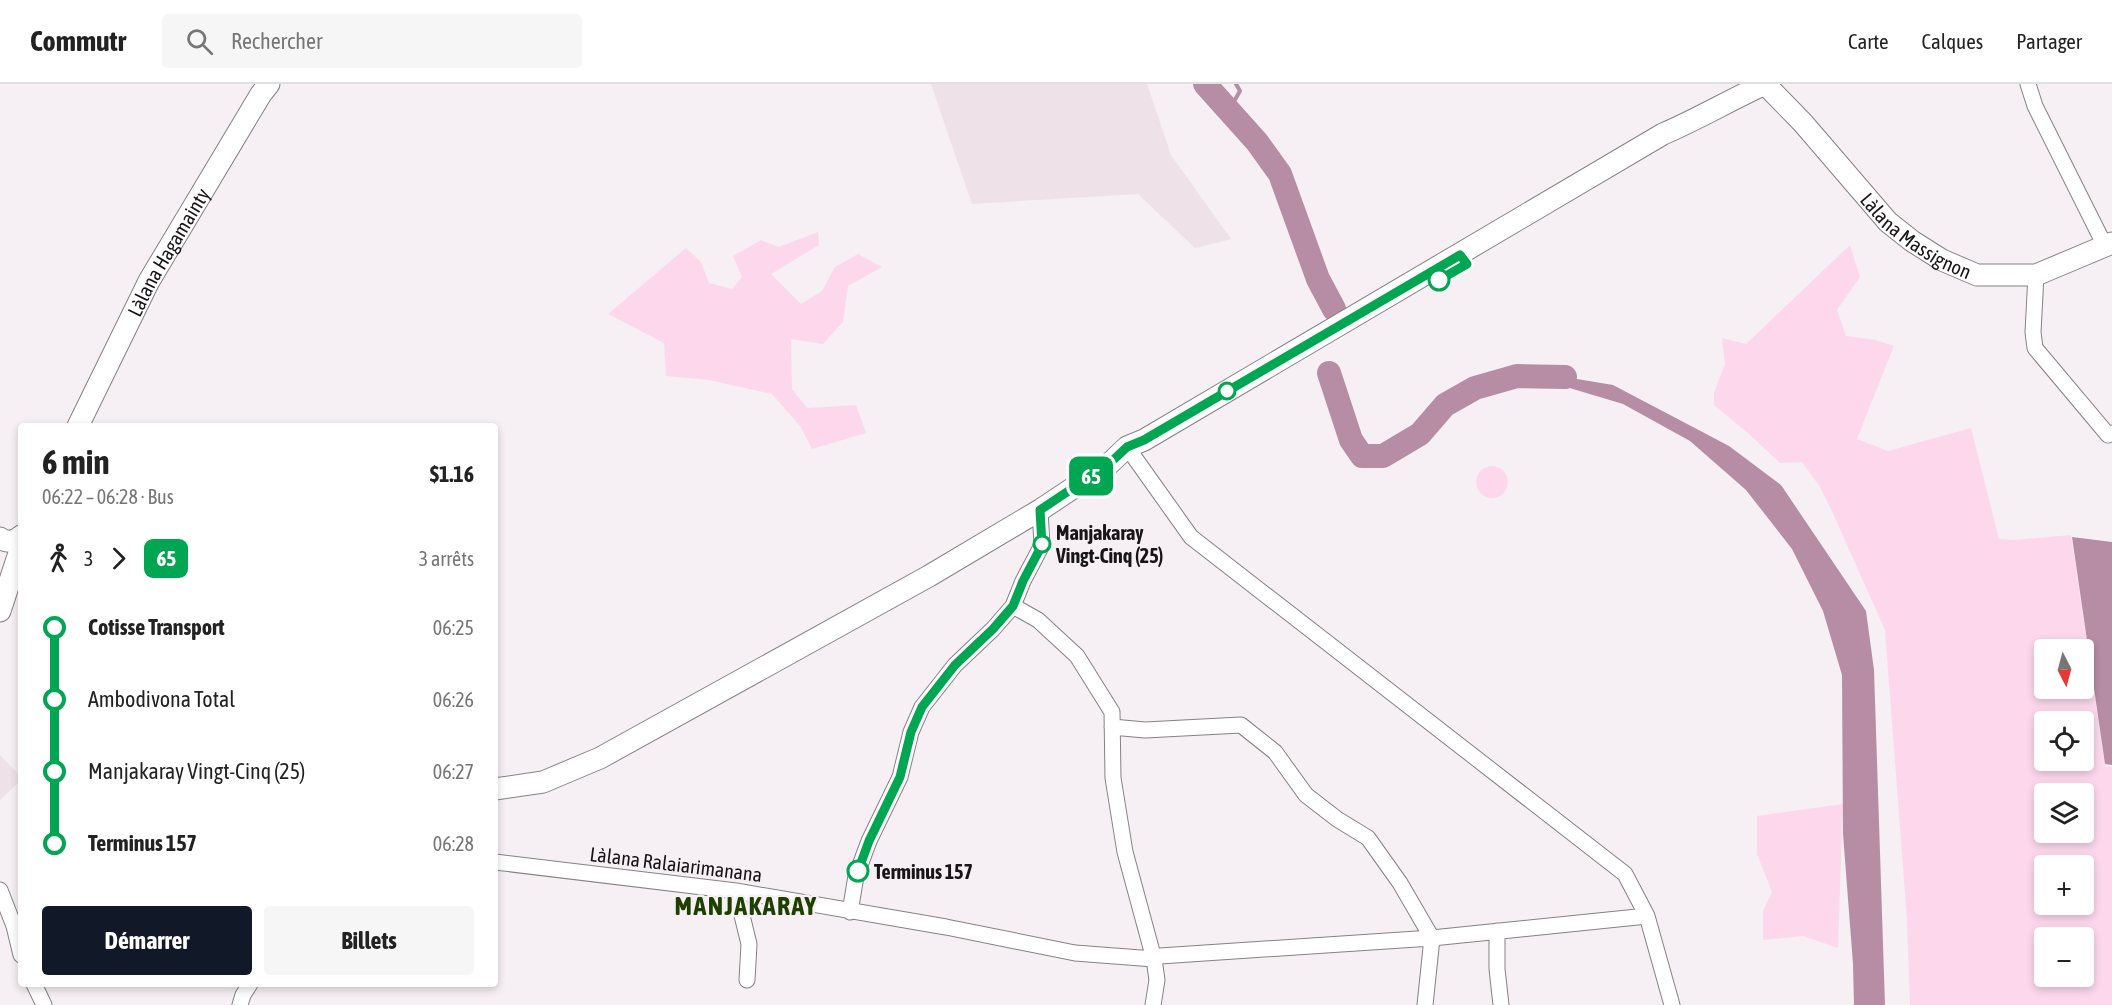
<!DOCTYPE html>
<html lang="fr">
<head>
<meta charset="utf-8">
<style>
  body { margin:0; font-family:"Asap Condensed",sans-serif; background:#f6f6f6; color:#222; height:100vh; display:flex; flex-direction:column; font-size:22px; white-space:nowrap }
  * { box-sizing:border-box; margin:0 }
  p { font-size:20px; color:#767676 }
  .icon { flex:none; width:33px; height:33px; fill:none; stroke:currentColor; stroke-width:2; stroke-linecap:round; stroke-linejoin:round }
  .map { position:relative; flex:1; overflow:hidden }
  .side { position:absolute; left:18px; top:339px; width:480px; height:564px; display:flex; flex-direction:column; background:#fff; border-radius:6px; box-shadow:0 3px 9px #0003 }
  .side>* { flex:none }
  .badge { padding:0 12px; border-radius:9px; font-size:21px; line-height:39px }
  .needle { width:39px; rotate:174deg }
  .buttons { position:absolute; left:2034px; top:555px; display:grid; gap:12px }
  .buttons a { display:grid; place-items:center; width:60px; height:60px; border-radius:6px; background:#fff; box-shadow:0 3px 9px #0003; font-size:30px }
  .map>.badge { position:absolute; translate:-50% -50%; box-shadow:0 0 0 3px #fff }
  .legs { display:flex; align-items:center; gap:9px; height:66px; padding:0 24px; font-size:20px }
  .legs p { margin-inline-start:auto }
  .headline { display:flex; align-items:center; justify-content:space-between; height:102px; padding:0 24px }
  h1 { font-size:33px; font-weight:700; line-height:45px }
  .cta { display:flex; gap:12px; margin-top:auto; padding:12px 24px }
  .cta a { flex:1; height:69px; border-radius:6px; background:#111827; color:#fff; font-size:24px; font-weight:700; line-height:69px; text-align:center }
  .cta a+a { background:#f6f6f6; color:#222 }
  ul { padding:0 24px; list-style:none }
  li { display:flex; align-items:center; gap:21px; height:72px; font-size:22px }
  li i { display:grid; place-items:center; width:9px; height:100%; margin:0 8px; background:currentColor }
  li i::after { content:''; width:15px; height:15px; margin:-8px; border:4px solid; border-radius:50%; background:#fff }
  li p { margin-inline-start:auto }
  li:first-child i { background:linear-gradient(#0000 50%,currentColor 0) }
  li:last-child i { background:linear-gradient(currentColor 50%,#0000 0) }
  header { display:flex; align-items:center; gap:36px; box-sizing:border-box; height:84px; padding:0 30px; background:#fff; border-bottom:2px solid #e0e0e0 }
  header strong { font-size:28px }
  nav { display:flex; gap:33px; margin-inline-start:auto; font-size:21px }
  .search { width:420px; height:54px; background:#f6f6f6; display:flex; align-items:center; gap:15px; box-sizing:border-box; padding:0 21px; border-radius:6px; color:#767676; font-size:22px }
  .map>svg:first-child { display:block }
</style>
</head>
<body>
<header>
<strong>Commutr</strong>
<div class="search"><svg class="icon" aria-label="search" viewBox="0 0 24 24"><circle cx="10" cy="10" r="6"/><path d="M15 15l6 6"/></svg>Rechercher</div>
<nav><a>Carte</a><a>Calques</a><a>Partager</a></nav>
</header>
<div class="map">
<svg width="2112" height="921" viewBox="0 0 2112 921">
  <rect width="100%" height="100%" fill="#f6eff3"/>
  <!-- built -->
  <path fill="#efe1e8" d="M931 0H1147L1171 71 1231 155 1195 164 1138 110 972 120Z
    M0 671 21 693V696L0 716Z"/>
  <!-- green -->
  <path fill="#fdd8ec" fill-rule="evenodd" d="M818 148 819 161 771 190 801 220 822 207 835 183 858 170 882 183 848 202 843 238 823 260 791 255 792 305 807 324 856 321 866 349 812 365 800 342 772 310 709 296 666 292 664 259 608 230 686 164 701 178 709 199 732 205 742 193 733 172 761 156 779 163Z
    M1850 161 1860 193 1837 226 1846 252 1876 256 1894 262 1857 355 1888 367 1971 344 1999 455 2014 456 2071 451 2105 682 2112 683V921H1910L1907 836 1885 546 1831 425 1820 403 1802 378 1780 379 1749 350 1714 321V309L1725 280 1722 254 1746 260ZM2044 566H2084V604H2044ZM2044 638H2084V676H2044ZM2044 710H2084V748H2044ZM2044 782H2084V820H2044ZM2044 854H2084V892H2044Z
    M1476 398a16 16 0 1 1 32 0a16 16 0 1 1-32 0Z
    M1843 720 1838 864 1803 852 1763 856V827L1772 808 1757 770V732Z"/>
  <!-- water -->
  <path fill="#b68da4" d="M1565 293 1613 301 1729 362 1781 401 1866 527 1874 586 1885 921H1854L1853 880 1843 750 1842 591 1823 527 1792 465 1746 406 1690 357 1623 320 1563 302Z
    M2072 453 2112 458V681L2105 680Z"/>
  <g fill="none" stroke-linecap="round" stroke-linejoin="round">
    <!-- stream -->
    <path stroke="#b68da4" stroke-width="4" d="M1229 26 1240 7 1236 0"/>
    <!-- river -->
    <path stroke="#b68da4" stroke-width="24" d="M1205 0 1257 58 1280 90 1318 195 1334 225
      M1329 289 1351 356 1362 372H1383L1420 350 1445 321 1475 304 1517 292 1565 293"/>
    <defs>
      <path id="street" d="M2028 0 2035 22 2105 162
        M2036 191 2033 248 2035 264 2108 351 2112 349
        M1127 363 1191 453 1625 790 1647 832 1672 921
        M1013 522 1038 536 1077 572 1112 628 1113 694 1125 768 1154 875 1157 896 1153 921
        M1112 643 1145 646 1241 641 1275 668 1306 711 1337 735 1368 754 1400 799 1432 854 1425 921
        M495 778 736 807 946 843 1075 869 1154 875 1160 872 1432 854 1647 832
        M0 806 14 842 21 871
        M736 807 749 860 747 896
        M850 828 856 792 869 757 900 693 911 648 922 623 955 581 993 545 1013 522 1023 497 1042 461 1040 426
        M1497 847V885L1501 921
        M34 900 44 921
        M240 921 243 911 250 900"/>
      <g id="secondary">
        <path id="s1" d="M1765 0 1803 39 1888 138 1912 157 1942 176 1977 191H2036L2112 159"/>
        <path id="s2" d="M78 342 149 197 261 10 269 0"/>
        <path d="M0 454C7 459 15 458 21 452"/>
        <path d="M0 527 21 463"/>
        <path d="M495 705 543 698 600 674 929 492 1040 426 1109 380 1127 363 1144 356 1663 50C1698 35 1730 16 1765 0"/>
      </g>
    </defs>
    <!-- street casing -->
    <use href="#street" stroke="#878184" stroke-width="17"/>
    <!-- secondary casing -->
    <use href="#secondary" stroke="#878184" stroke-width="23"/>
    <!-- street -->
    <use href="#street" stroke="#fff" stroke-width="15"/>
    <!-- secondary -->
    <use href="#secondary" stroke="#fff" stroke-width="21"/>
  </g>
  <g fill="none" stroke-linecap="round" stroke-linejoin="round">
    <defs>
      <path id="line-1" d="M858 787 869 757 900 693 911 648 922 623 955 581 993 545 1013 522 1023 497 1042 461 1040 426 1109 380 1127 363 1144 356 1460 171 1467 180 1439 196"/>
    </defs>
    <!-- line-1 casing -->
    <use href="#line-1" stroke="#fff" stroke-width="14"/>
    <!-- line-1 -->
    <use href="#line-1" stroke="#00a651" stroke-width="9"/>
  </g>
  <!-- markers -->
  <g fill="#fff" stroke="#00a651" stroke-width="3">
    <circle cx="1439" cy="196" r="10"/>
    <circle cx="1227" cy="307" r="8"/>
    <circle cx="1042" cy="460" r="8"/>
    <circle cx="858" cy="787" r="10"/>
  </g>
  <g text-anchor="middle" dominant-baseline="central" stroke-width="5" stroke-linejoin="round" paint-order="stroke">
    <!-- street labels -->
    <g font-size="20" fill="#181517" stroke="#f6eff3">
      <text stroke="none"><textPath href="#s1" startOffset="216">Làlana Massignon</textPath></text>
      <text stroke="none"><textPath href="#s2" startOffset="196">Làlana Hagamainty</textPath></text>
      <text transform="translate(676 780) rotate(7)">Làlana Ralaiarimanana</text>
    </g>
    <!-- stop labels -->
    <g font-size="20" font-weight="bold" fill="#181517" stroke="#f6eff3" text-anchor="start">
      <text x="1056" y="448">Manjakaray<tspan x="1056" dy="23">Vingt-Cinq (25)</tspan></text>
      <text x="874" y="787">Terminus 157</text>
    </g>
    <!-- district labels -->
    <g font-size="26" font-weight="bold" letter-spacing="1.5" fill="#1d4000" stroke="#f6eff3">
      <text x="746" y="822">MANJAKARAY</text>
    </g>
  </g>
</svg>
<div class="buttons">
<a><svg class="needle" viewBox="-14 -14 28 28"><path d="M0-13l5 13h-10z" fill="#e53935"/><path d="M0 13l5-13h-10z" fill="#767676"/></svg></a>
<a><svg class="icon" aria-label="locate" viewBox="0 0 24 24"><circle cx="12" cy="12" r="6"/><path d="M12 2v4M12 18v4M2 12h4M18 12h4"/></svg></a>
<a><svg class="icon" aria-label="layers" viewBox="0 0 24 24"><path d="M12 4l9 5-9 5-9-5zM3 14l9 5 9-5"/></svg></a>
<a>+</a>
<a>−</a>
</div>
<b class="badge" style="left:1091px;top:392px;background:#00a651;color:#fff">65</b>
<section class="side">
<div class="headline"><div><h1>6 min</h1><p>06:22 – 06:28 · Bus</p></div><b>$1.16</b></div>
<div class="legs"><svg class="icon" aria-label="walk" viewBox="0 0 24 24"><circle cx="13" cy="4" r="2"/><path d="M13 8l-2 6 4 7M11 14l-3 7M7 12l3-4h3l4 4"/></svg>3<svg class="icon" aria-label="forward" viewBox="0 0 24 24"><path d="M9 5l7 7-7 7"/></svg><b class="badge" style="background:#00a651;color:#fff">65</b><p>3 arrêts</p></div>
<ul>
<li><i style="color:#00a651"></i><b>Cotisse Transport</b><p>06:25</p></li>
<li><i style="color:#00a651"></i><span>Ambodivona Total</span><p>06:26</p></li>
<li><i style="color:#00a651"></i><span>Manjakaray Vingt-Cinq (25)</span><p>06:27</p></li>
<li><i style="color:#00a651"></i><b>Terminus 157</b><p>06:28</p></li>
</ul>
<div class="cta"><a>Démarrer</a><a>Billets</a></div>
</section>
</div>
</body>
</html>
